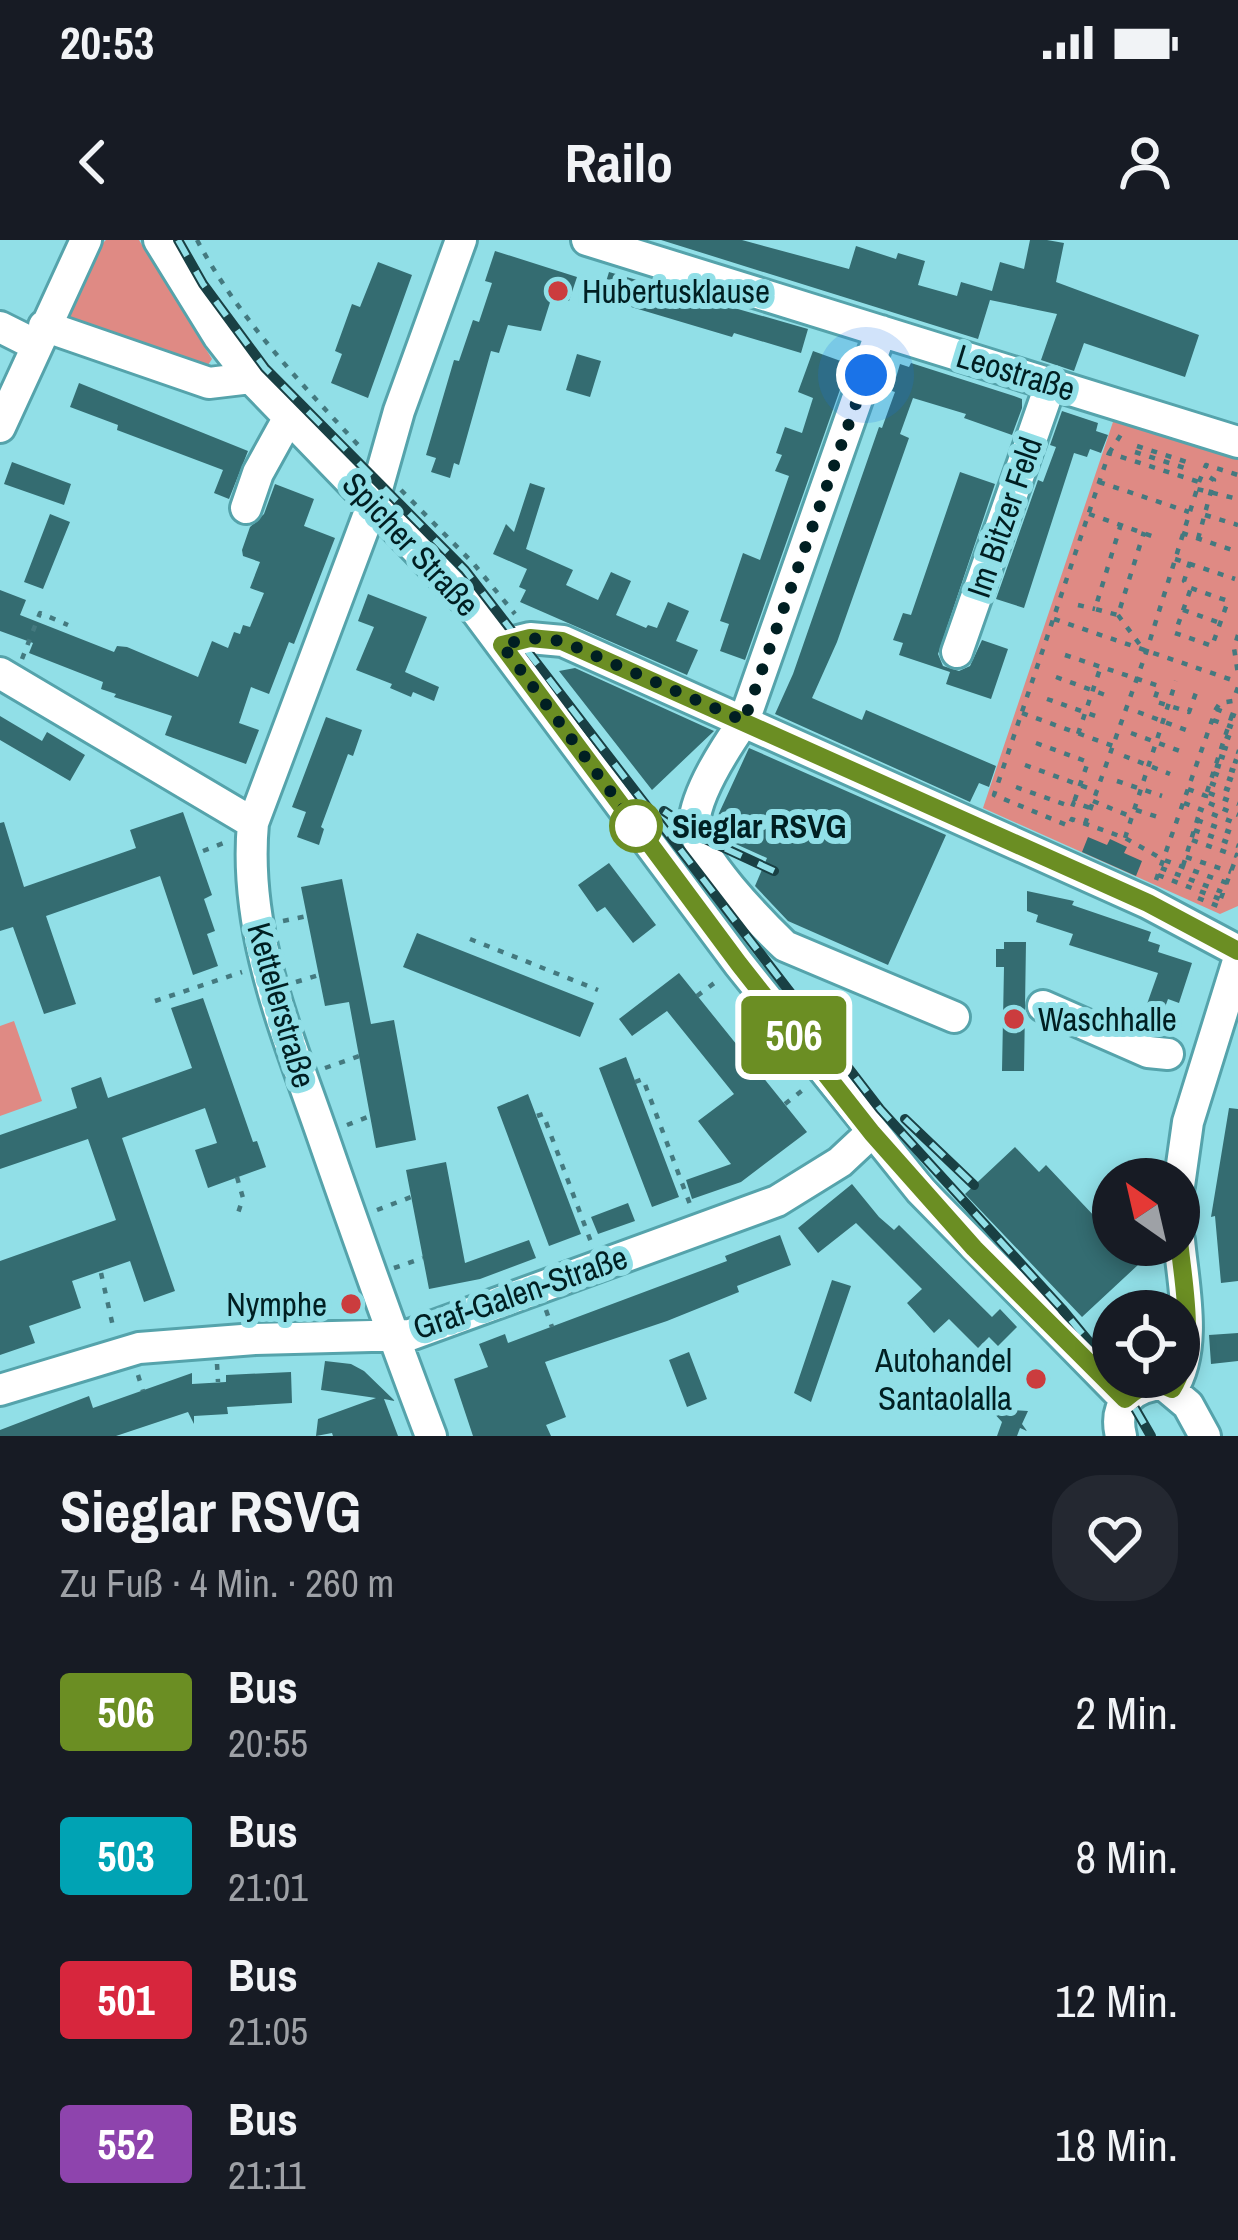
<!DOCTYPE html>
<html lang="de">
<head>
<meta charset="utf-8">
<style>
  body { margin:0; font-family:"Archivo Narrow",sans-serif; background:#242831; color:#f1f3f6; height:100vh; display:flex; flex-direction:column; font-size:45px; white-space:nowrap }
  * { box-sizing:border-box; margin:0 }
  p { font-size:39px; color:#9ea1a6 }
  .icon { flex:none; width:66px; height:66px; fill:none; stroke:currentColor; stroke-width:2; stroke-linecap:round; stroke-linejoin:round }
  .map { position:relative; height:1196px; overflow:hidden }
  .side { display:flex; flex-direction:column; background:#171b24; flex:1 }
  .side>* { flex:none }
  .badge { padding:0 24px; border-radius:9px; font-size:42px; line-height:78px }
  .needle { width:78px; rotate:326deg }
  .controls { position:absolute; left:1092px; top:918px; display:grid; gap:24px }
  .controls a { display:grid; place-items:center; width:108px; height:108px; border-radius:50%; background:#171b24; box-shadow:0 6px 18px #0003; font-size:60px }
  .you { position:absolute; width:60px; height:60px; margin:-30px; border:9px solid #fff; border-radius:50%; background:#1a73e8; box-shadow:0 0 0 18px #1a73e833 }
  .map>.badge { position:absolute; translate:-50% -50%; box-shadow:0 0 0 6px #fff }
  .round { display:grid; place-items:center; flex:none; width:126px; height:126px; border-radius:48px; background:#242831 }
  .overview { display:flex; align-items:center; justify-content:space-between; height:204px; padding:0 60px }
  h1 { font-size:57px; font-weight:700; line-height:90px }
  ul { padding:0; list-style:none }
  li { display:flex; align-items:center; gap:36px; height:144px; padding:0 60px }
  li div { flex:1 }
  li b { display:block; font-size:45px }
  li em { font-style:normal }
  li .badge { min-width:132px; font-weight:700; text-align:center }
  .status { display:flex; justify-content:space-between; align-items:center; height:84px; padding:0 60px; background:#171b24; direction:ltr }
  .status svg { height:33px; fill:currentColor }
  header { display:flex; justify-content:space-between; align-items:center; height:156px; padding:0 60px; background:#171b24; font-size:54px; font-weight:700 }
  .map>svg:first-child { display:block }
</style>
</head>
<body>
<div class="status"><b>20:53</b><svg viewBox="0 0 49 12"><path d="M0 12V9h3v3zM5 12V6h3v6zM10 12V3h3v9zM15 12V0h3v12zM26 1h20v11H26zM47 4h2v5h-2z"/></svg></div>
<header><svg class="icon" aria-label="back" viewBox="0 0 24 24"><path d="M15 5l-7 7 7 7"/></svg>Railo<svg class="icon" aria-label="person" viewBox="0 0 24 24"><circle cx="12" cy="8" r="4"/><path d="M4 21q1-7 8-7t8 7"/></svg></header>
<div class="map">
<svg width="1238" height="1196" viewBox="0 0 1238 1196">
  <rect width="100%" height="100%" fill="#91dfe7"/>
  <!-- green -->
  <path fill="#df8a84" d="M106 0H139L212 119 206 128 71 82 67 77 90 15Z
    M1115 176 1238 213V666L1220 674 983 568Z
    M14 781 42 861 0 876V786Z"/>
  <!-- building -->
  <path fill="#346c71" d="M661 0H742L849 29 856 6 896 19 898 13 925 21 918 45 957 56 961 42 992 51 1000 22 1024 29 1030 0H1047L1064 3 1056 42 1199 95 1185 137 1084 103 1074 131 1041 120 1057 74 990 60 978 99Z
    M495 11 577 37 569 61 552 56 541 91 508 85 499 113 491 111 459 225 454 223 450 238 431 232 436 218 426 215 454 120 459 121 473 80 479 82 492 43 485 41Z
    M378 22 412 35 368 158 331 143 342 114 335 111 352 64 360 67Z
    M609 32 808 89 801 113 734 93 732 97 601 58Z
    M813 111 849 124 745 420 720 411 729 384 720 381 743 313 760 320 789 236 775 231 782 215 776 213 785 187 802 193 813 158 798 152Z
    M577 114 601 121 590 157 566 150Z
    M911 123 1014 156 1022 159V168L1012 195 964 178 966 174 913 158 900 194 909 198 837 402 812 458 862 480 866 470 996 526 989 547 979 543 970 562 775 474 793 434 879 187 882 188 895 152 892 151 900 124 909 127Z
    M79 143 248 211 229 259 214 253 223 230 117 190 118 185 70 167Z
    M1062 171 1098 183 1096 191 1108 195 1101 213 1090 209 1087 217 1074 213 1024 368 996 359 1038 240 1043 242 1056 207 1050 205Z
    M12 222 71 244 64 265 4 244Z
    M960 232 995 244 938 414 943 426 959 431 970 426 982 400 1008 409 991 459 946 444 950 432 899 415 903 403 893 400 903 373 911 375Z
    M530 243 545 248 526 309 573 330 566 345 598 360 611 332 631 341 616 375 646 388 648 385 657 388 668 362 689 371 676 401 698 410 687 435 520 362 526 350 519 347 527 329 493 314 506 284 514 292Z
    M275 244 314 259 304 286 335 298 294 404 289 402 269 454 251 447 239 483 259 490 246 524 165 495 172 476 114 457 116 454 101 449 103 442 29 413 33 403 0 391V350L26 360 20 375 114 412 117 406 127 407 198 437 212 401 228 408 234 392 240 394 243 385 250 387 264 353 250 348 260 322 243 316 242 310 250 287 264 274Z
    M50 274 70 282 43 349 24 342Z
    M368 354 427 377 405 432 439 447 434 461 413 452 411 457 390 448 392 444 356 430 374 387 358 381Z
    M575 428 714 491 652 550 559 431Z
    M0 476 42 501 47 492 85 515 70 541 0 500Z
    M326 477 362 490 353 516 348 514 321 587 324 589 319 605 297 597 306 572 292 567Z
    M749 508 946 595 888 725 788 681 755 646 767 618 718 596 714 584Z
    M183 572 212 655 204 659 215 691 207 694 218 726 193 735 160 636 46 676 76 764 44 774 13 687 0 691V583L4 582 24 647 136 608 130 590Z
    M1088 597 1107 605 1110 599 1127 607 1124 613 1142 621 1136 636 1082 612Z
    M609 623 656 685 633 703 605 667 597 672 578 645Z
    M342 639 371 784 394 780 416 900 376 908 349 762 325 766 301 647Z
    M1027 651 1074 661 1072 665 1151 692 1148 701 1160 705 1158 712 1192 723 1179 763 1168 759 1164 770 1147 764 1158 733 1069 705 1073 694 1036 682 1038 675 1027 671Z
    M417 693 594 763 580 797 403 727Z
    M1004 702H1026L1024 831H1002L1004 727H996V709H1004Z
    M679 733 807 892 741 942 692 959 686 940 731 924 698 881 734 854 667 771 632 796 619 779Z
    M203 758 253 902 257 901 266 927 208 948 195 910 217 903 205 868 122 898 175 1051 144 1062 130 1021 72 1041 81 1068 29 1086 35 1103 0 1115V1021L116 980 88 899 0 929V895L77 868 71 848 101 837 108 858 192 828 171 768Z
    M626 817 679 957 652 967 599 828Z
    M528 854 581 994 549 1006 497 867Z
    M1229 868 1238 869V1041L1221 1043 1215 976 1211 977Z
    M1015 907 1039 932 1046 925 1113 996V1005H1121L1139 1024 1082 1077 965 954Z
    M446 922 465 1023 529 1000 536 1018 480 1039 429 1049 406 930Z
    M852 944 879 977 894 990 899 985 992 1077 1000 1069 1017 1087 998 1106 989 1097 978 1108 949 1079 934 1093 907 1063 922 1049 856 983 818 1013 798 988Z
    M628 963 635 981 598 994 591 977Z
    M780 995 791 1025 737 1046 739 1052 667 1081 545 1122 566 1177 546 1185 551 1196H473L454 1139 488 1127 479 1104 505 1094 508 1103 727 1021 725 1016Z
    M832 1040 851 1046 811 1162 794 1153Z
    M1238 1093V1121L1211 1124 1209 1095Z
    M689 1112 707 1159 687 1167 669 1120Z
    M325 1121 351 1124 364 1131 395 1161 384 1159 398 1196H333L332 1193 316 1196 318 1179 376 1158 321 1150Z
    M291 1132 292 1163 227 1167 228 1174 194 1176V1184L188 1172 116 1196H0V1190L89 1156 93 1168 192 1133V1144L226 1142V1135Z
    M1005 1160 1012 1170 1028 1171 1022 1184 1027 1191 1020 1188 1017 1196H997L1002 1182 992 1171Z"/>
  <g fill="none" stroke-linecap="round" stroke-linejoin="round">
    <defs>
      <path id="minor" d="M159 0 219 97 251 138 477 372 739 724 921 951 1125 1159
        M587 0 1238 202
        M44 86 209 143 251 138
        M0 87 36 105
        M881 91 744 481C726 507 696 552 694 584 692 613 763 685 785 706L954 777
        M0 187 86 0
        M246 268 258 233 289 177
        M502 405 530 398 563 401 1148 663 1238 711
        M957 412 1051 143
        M0 433 253 583
        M1043 766 1148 812 1168 814
        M1179 946 1188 882 1238 721
        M1172 1149C1198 1109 1183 1044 1179 1000
        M0 1150 139 1108 255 1099 410 1095 777 961 840 922 871 893
        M431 1196C393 1096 357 995 322 894 287 793 243 692 253 583L373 263 399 171 461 0
        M1121 1196C1113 1164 1132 1146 1163 1144L1188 1165 1205 1196"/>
    </defs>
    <!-- minor casing -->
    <use href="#minor" stroke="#55a3ab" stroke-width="36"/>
    <!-- path -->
    <path stroke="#44797f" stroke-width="4.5" stroke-dasharray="6 9" stroke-linecap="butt" d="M197 0C239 79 300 142 360 207
      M1137 206 1190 223
      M1135 212 1188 229
      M1109 213 1122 193
      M1099 242 1189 272
      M1199 242 1206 225 1238 235
      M401 250 473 323 515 374
      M1089 274 1157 298
      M1205 275 1238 285
      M1121 284 1095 369 1118 375 1144 292
      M1182 293 1238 312
      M1198 299 1214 240 1203 233
      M1175 319 1235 339
      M1190 322 1184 341 1191 348 1228 361 1212 406 1175 393 1191 348
      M1078 365 1095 369
      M1183 370 1220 383
      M1118 375 1146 413
      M1054 379 1238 442
      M1238 395 1234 408 1238 434
      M1065 415 1159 446 1154 461 1189 472 1198 447
      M22 419 40 373 68 385
      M1056 437 1108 456
      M1047 459 1101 478
      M1216 469 1238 477
      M1138 472 1186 490
      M1022 473 1113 506
      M1213 480 1238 489
      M1131 493 1180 511
      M1078 494 1101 426
      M1225 496 1238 501
      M1036 503 1088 522 1074 562
      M1222 507 1238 512
      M1124 516 1170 534
      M1219 516 1238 522
      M1025 525 1096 551
      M1215 525 1238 532
      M1213 533 1238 542
      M1117 541 1162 556
      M1210 543 1238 553
      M1016 547 1072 567 1074 562 1090 568
      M1188 549 1206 556 1204 561 1238 575
      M1207 552 1232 475
      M1209 553 1238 564
      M1093 561 1132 577
      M1184 563 1238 584
      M1136 570 1158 577
      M1197 580 1238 595
      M1085 584 1146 413 1197 249
      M1194 590 1238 606
      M1125 598 1176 441
      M1192 600 1237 616
      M203 611 226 602
      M1186 617 1231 632
      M1183 626 1199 574
      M1161 628 1222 652
      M1158 635 1220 659
      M1156 640 1216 469 1220 463 1233 461 1238 447
      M1227 643 1164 620 1125 598 1072 579 1069 586 994 555 1109 213 1199 242 1197 249 1238 259
      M1198 658 1218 666 1238 613
      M283 681 307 676
      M470 699 598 750
      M296 742 319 735
      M697 756 721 738
      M155 761 242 732
      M743 812 767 794
      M325 828 359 816
      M635 842 643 839 691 967
      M785 864 804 849
      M537 876 543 874 591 1002
      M347 885 370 876
      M237 937 243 958 238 973
      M377 970 411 957
      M394 1028 423 1018
      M101 1033 114 1091
      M546 1070 552 1087
      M217 1124 218 1142
      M138 1135 143 1151"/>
    <!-- minor -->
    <use href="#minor" stroke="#fff" stroke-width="30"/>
    <defs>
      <path id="rail" d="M178 0 203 44 265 128 465 330 880 869 1062 1069 1113 1131
        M664 571 705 599 774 631
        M905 879 974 945
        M1117 1137 1151 1196"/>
    </defs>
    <!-- rail casing -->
    <use href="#rail" stroke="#194044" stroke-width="10"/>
    <!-- rail -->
    <use href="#rail" stroke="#91dfe7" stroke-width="6" stroke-dasharray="18" stroke-linecap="butt"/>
  </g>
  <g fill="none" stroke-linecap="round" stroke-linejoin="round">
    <defs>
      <path id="line" d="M1179 1000C1183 1045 1198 1109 1172 1149 1155 1140 1139 1146 1125 1159L974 1008 872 893 739 724 502 405 530 398 562 401 1148 663 1238 711"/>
    </defs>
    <!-- line casing -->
    <use href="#line" stroke="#fff" stroke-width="27"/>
    <!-- line -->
    <use href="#line" stroke="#6b8e23" stroke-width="18"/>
    <!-- walk -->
    <path stroke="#001f22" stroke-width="12" stroke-dasharray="0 21.6" d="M636 586 502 405 530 398 562 401 744 481 866 135"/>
  </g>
  <!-- markers -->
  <g fill="#cb3c3e" stroke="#91dfe7" stroke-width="4.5">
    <circle cx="558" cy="51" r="12"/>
    <circle cx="1014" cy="779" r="12"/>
    <circle cx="351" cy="1064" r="12"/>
    <circle cx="1036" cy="1139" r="12"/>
  </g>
  <circle fill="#fff" stroke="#6b8e23" stroke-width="6" cx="636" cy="586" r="24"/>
  <g text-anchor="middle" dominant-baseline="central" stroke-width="12" stroke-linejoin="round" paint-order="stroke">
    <!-- poi labels -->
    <g font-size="33" fill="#001f22" stroke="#91dfe7" text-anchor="start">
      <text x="582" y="51">Hubertusklause</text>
      <text x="1038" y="779">Waschhalle</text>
      <text x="327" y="1064" text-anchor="end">Nymphe</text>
      <text x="1012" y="1120" text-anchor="end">Autohandel<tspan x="1012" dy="38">Santaolalla</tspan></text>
    </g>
    <!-- street labels -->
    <g font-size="33" fill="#001f22" stroke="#91dfe7">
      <text transform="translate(1016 132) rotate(17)">Leostraße</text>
      <text transform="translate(1004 277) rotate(-71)">Im Bitzer Feld</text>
      <text transform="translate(411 304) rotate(47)">Spicher Straße</text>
      <text transform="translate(282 765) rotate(74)">Kettelerstraße</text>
      <text transform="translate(520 1052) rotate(-19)">Graf-Galen-Straße</text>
    </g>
    <!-- stop labels -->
    <g font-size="33" font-weight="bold" fill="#001f22" stroke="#91dfe7" text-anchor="start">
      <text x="672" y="586">Sieglar RSVG</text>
    </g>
  </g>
</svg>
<div class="controls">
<a><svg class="needle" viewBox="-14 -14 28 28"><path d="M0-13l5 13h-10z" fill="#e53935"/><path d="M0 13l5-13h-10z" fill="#9ea1a6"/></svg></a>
<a><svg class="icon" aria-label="locate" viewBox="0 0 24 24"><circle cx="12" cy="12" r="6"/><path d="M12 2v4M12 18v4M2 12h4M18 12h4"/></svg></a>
</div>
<div class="you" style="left:866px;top:135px"></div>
<b class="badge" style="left:794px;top:795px;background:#6b8e23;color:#fff">506</b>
</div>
<section class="side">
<div class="overview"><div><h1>Sieglar RSVG</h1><p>Zu Fuß · 4 Min. · 260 m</p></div><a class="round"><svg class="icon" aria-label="heart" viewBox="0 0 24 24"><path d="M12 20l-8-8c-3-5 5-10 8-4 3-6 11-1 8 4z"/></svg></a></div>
<ul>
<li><span class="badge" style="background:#6b8e23;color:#fff">506</span><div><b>Bus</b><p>20:55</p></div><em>2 Min.</em></li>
<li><span class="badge" style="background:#00a3b4;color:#fff">503</span><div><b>Bus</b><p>21:01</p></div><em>8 Min.</em></li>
<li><span class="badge" style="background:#d7263d;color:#fff">501</span><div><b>Bus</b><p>21:05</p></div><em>12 Min.</em></li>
<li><span class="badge" style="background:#8e44ad;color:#fff">552</span><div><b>Bus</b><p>21:11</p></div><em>18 Min.</em></li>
</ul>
</section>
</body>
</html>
